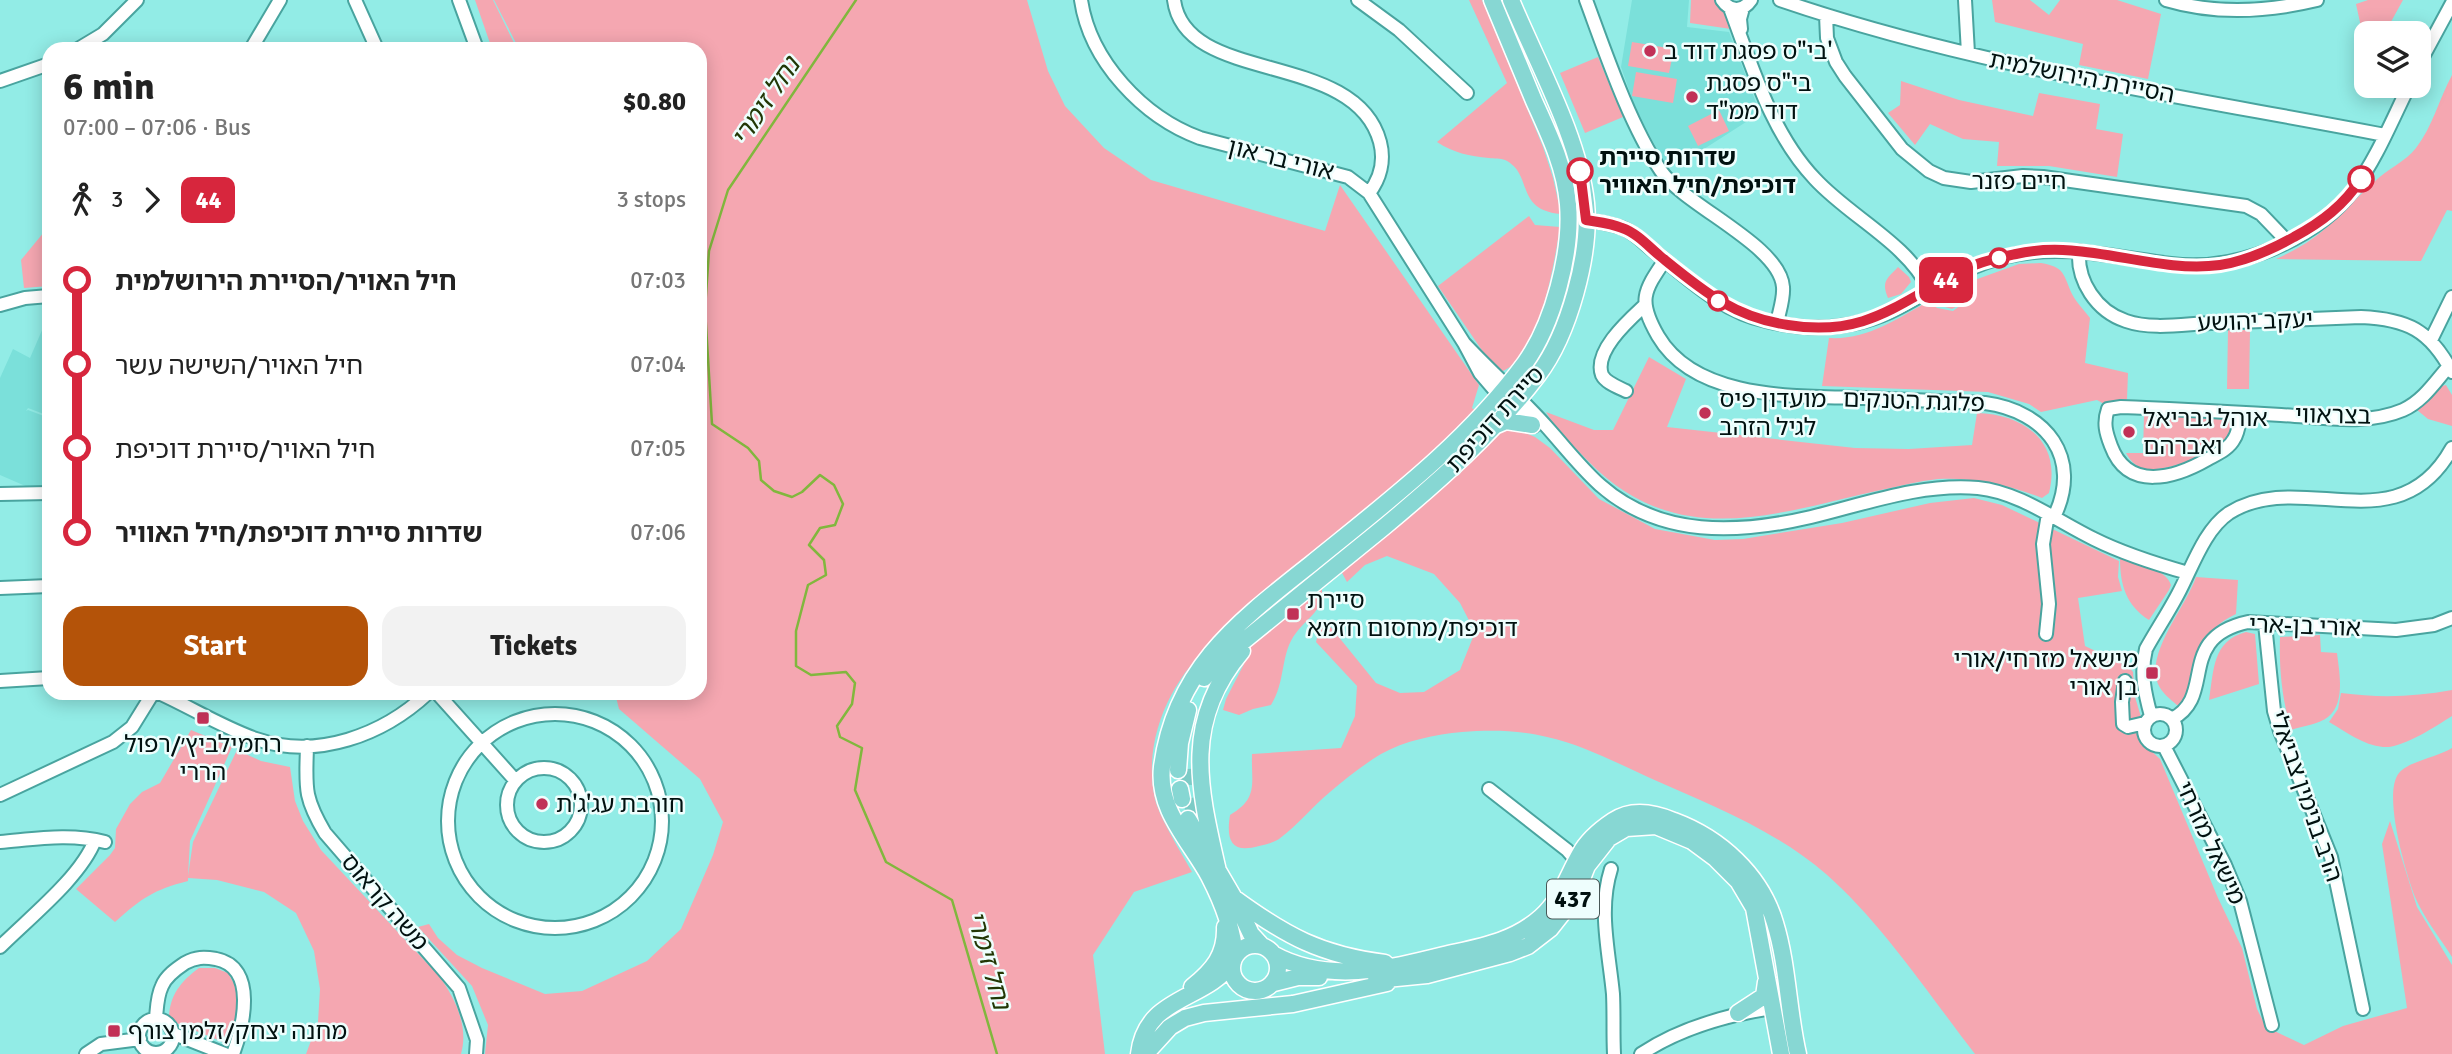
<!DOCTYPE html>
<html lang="en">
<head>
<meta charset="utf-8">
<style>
  body { margin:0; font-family:Signika,"Noto Sans Hebrew",sans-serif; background:#f2f2f2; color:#222; height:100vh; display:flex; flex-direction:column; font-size:26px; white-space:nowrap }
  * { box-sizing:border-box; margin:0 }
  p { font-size:23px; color:#767676 }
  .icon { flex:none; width:38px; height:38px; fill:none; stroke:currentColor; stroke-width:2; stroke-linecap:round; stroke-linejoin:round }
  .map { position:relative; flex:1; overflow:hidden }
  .panel { position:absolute; left:42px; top:42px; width:665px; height:658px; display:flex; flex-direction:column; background:#fff; border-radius:21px; box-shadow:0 4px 18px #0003 }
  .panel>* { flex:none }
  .badge { padding:0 14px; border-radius:10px; font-size:24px; line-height:46px }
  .fabs { position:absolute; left:2354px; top:21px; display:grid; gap:14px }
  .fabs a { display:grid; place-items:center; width:77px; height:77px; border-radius:14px; background:#fff; box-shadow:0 4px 18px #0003; font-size:35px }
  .map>.badge { position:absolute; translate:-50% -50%; box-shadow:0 0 0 4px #fff }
  .legs { display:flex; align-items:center; gap:10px; height:77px; padding:0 21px; font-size:23px }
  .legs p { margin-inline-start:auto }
  .summary { display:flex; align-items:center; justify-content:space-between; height:119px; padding:0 21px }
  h1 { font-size:38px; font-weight:700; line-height:52px }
  .cta { display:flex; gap:14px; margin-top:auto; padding:14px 21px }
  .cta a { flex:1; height:80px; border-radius:21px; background:#b45309; color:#fff; font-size:28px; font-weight:700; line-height:80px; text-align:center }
  .cta a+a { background:#f2f2f2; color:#222 }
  ul { padding:0 21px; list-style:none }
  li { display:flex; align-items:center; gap:24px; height:84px; font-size:26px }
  li i { display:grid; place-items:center; width:10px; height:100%; margin:0 9px; background:currentColor }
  li i::after { content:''; width:18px; height:18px; margin:-9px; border:5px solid; border-radius:50%; background:#fff }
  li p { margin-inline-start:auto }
  li:first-child i { background:linear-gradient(#0000 50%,currentColor 0) }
  li:last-child i { background:linear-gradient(currentColor 50%,#0000 0) }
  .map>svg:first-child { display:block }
</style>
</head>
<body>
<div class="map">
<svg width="2452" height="1054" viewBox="0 0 2452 1054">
  <rect width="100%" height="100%" fill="#92ece6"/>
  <!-- built -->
  <path fill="#7be0da" d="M1632 0H1689L1687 27 1729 32 1760 113 1704 149 1665 164 1636 110 1621 67Z
    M49 314V416L28 408 26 411 28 410 49 418V488H30L0 475V378L13 349 30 358Z"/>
  <!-- green -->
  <path fill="#f5a7b1" d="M475 0H493L517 49H492Z
    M494 0H1027L1048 71 1065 106 1104 148 1151 180 1325 231 1340 185 1479 385 1472 408 1500 429 1521 431 1535 437 1550 448 1599 499 1655 529 1715 540 1743 539 1842 523 1930 503 1974 498 2002 505 2119 561 2118 577 2122 591 2078 598 2085 646 2129 667 2133 672 2135 697 2141 717 2139 734 2149 749 2160 759 2218 898 2242 948 2257 1009 2266 1027 2304 1045 2343 1026 2407 1008 2382 844 2390 821 2417 907 2452 965V1054H1975C1930 996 1881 922 1826 874 1775 830 1711 805 1650 778 1617 763 1583 745 1547 737 1520 730 1489 730 1462 732 1436 734 1404 741 1381 754 1363 765 1345 779 1330 792 1312 807 1297 826 1279 839 1273 843 1266 844 1259 846 1231 854 1226 840 1230 815 1259 798 1251 784 1252 754L1341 748 1355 716 1357 686 1316 642 1319 630 1329 625 1376 683 1400 693 1424 692 1460 670 1475 632 1460 603 1434 574 1387 556 1365 565 1347 582 1341 571 1321 587C1328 607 1306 619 1296 633 1280 653 1286 682 1271 705L1253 709 1239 715 1223 710 1226 699 1244 664 1216 640C1171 677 1142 740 1155 799 1160 819 1181 852 1192 872L1134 892 1093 955 1105 1054H485L488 1025 472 986 418 927 429 924 438 938 457 955 482 968 545 994 582 991 647 961 681 929 713 855 723 822 700 779 619 709 615 693H700V49H519Z
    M1469 0H1482L1543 147 1553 178 1561 214C1514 210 1534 174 1505 160 1501 158 1494 159 1489 158 1470 156 1453 153 1437 142L1507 83Z
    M1691 0H1720L1731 29 1690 23Z
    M1992 0H2030L2049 15 2060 0H2117L2161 14 2148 79 2079 65 2083 44 1995 22Z
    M2368 0H2403L2387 29 2366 33 2363 36 2356 4Z
    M1632 42 1674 49 1669 73 1628 66Z
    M1598 57 1623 117 1585 133 1560 73Z
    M1636 72 1677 79 1673 103 1632 96Z
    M2452 75V211L2447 210 2421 261 2276 259C2324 238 2338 215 2374 182 2387 169 2405 162 2416 148 2433 126 2439 99 2452 75Z
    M1901 81 1959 100 2033 116 2039 93 2100 104 2096 129 2123 134 2117 177 2049 166H1997L1999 142 1963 139 1930 124 1915 145 1888 113 1900 105Z
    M1719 110 1729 131 1698 146 1688 126Z
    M1529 216 1535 225 1560 227C1554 264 1540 354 1503 371L1496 369 1490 362 1438 286Z
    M49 226V286L24 288 21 260Z
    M2041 263C2065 267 2063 274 2072 294 2076 302 2084 310 2090 318L2085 363 2128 373 2127 399 2111 408 2097 400 2041 412 2029 404 1988 392 1822 386 1829 338C1867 340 1897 319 1929 301L1937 308 1953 311 1966 301 1952 309 1935 304 1931 299 1967 281 1970 289 1967 300 1972 289 1969 282 2019 264Z
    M1898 267 1909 277 1911 282 1901 294 1888 298C1881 281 1887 279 1898 267Z
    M2228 330H2250L2249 389H2227Z
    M1649 357 1686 379 1667 427 1855 448 1909 449 1972 445 1977 413C2024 414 2062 442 2049 493L2042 498C2009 485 1974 477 1938 479 1919 481 1900 486 1881 490 1773 514 1676 552 1587 460 1573 445 1557 431 1546 412L1594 430H1613Z
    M2446 385 2452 395V426L2428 419 2417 410 2425 404 2442 386Z
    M2144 415 2222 417 2230 419 2232 431C2222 451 2164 475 2142 468 2134 465 2130 460 2126 453H2143Z
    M2120 558C2136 564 2166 568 2171 585L2169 590 2149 620C2126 605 2120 585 2120 558Z
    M2196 577 2238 580 2236 614C2203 630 2201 647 2194 680 2192 691 2191 697 2183 705H2177C2170 699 2162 693 2158 684 2145 653 2186 607 2196 577Z
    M2246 632 2255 634 2259 684 2209 700C2214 670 2212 641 2246 632Z
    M2320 635 2321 652 2337 653C2339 671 2346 703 2328 717 2319 724 2303 726 2291 730 2282 698 2279 670 2280 637Z
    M2452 690V716C2436 726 2402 749 2383 747 2363 745 2346 732 2329 722L2338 709 2341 693C2379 698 2414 697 2452 690Z
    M191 730 232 747 190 841 188 876 193 842 237 750 261 761 290 767 295 801 303 821 321 850 440 977C455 999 469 1026 461 1054H306L318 1022 320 989 314 951 296 913 264 892 217 880 188 878V881C153 890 142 898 115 922L76 889 110 855 115 848 116 829 130 804 142 792 160 783Z
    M2452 748V957C2440 938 2424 918 2415 897 2406 874 2382 793 2399 773 2409 761 2438 757 2452 748Z
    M199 968H215L228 973 237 989 240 1007 228 1044 169 1020C169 996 180 982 199 968Z"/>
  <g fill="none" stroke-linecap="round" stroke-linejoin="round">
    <!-- stream -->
    <path stroke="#81b73d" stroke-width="2.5" d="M856 0 728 190 709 251 705 309 712 424 748 448 759 461 761 480 774 491 792 497 802 492 820 475 834 485 843 504 835 525 820 528 809 545 824 560 826 575 808 585 796 631V666L811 675 846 672 855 683 852 704 837 726 840 737 862 748 855 790 886 862 952 900 997 1054"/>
    <!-- major-tunnel -->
    <path stroke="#7ccbc6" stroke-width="16" stroke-dasharray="16 8" stroke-linecap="butt" d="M1188 769 1189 789
      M1191 798 1195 818"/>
    <defs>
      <path id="minor" d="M355 0 377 49
        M459 0 477 49
        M1081 0C1090 61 1143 117 1200 138L1348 177 1369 193 1464 343 1480 373 1498 394 1534 426
        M1174 0C1185 86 1355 49 1380 142 1385 161 1380 179 1369 193
        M1358 0 1399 30 1467 93
        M1586 0C1606 54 1629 123 1661 171 1685 206 1780 245 1783 287 1784 299 1779 312 1777 323
        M1722 0C1730 12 1743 12 1751 0
        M1780 0C1976 67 2182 96 2385 135
        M1965 0 1968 53
        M2166 0C2216 15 2267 12 2317 0
        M1730 8C1752 66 1771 133 1815 179 1850 217 1907 243 1929 289
        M1826 15 1827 38 1836 62 1845 76 1902 149 1929 171 1944 178 1971 182 2023 176 2043 177 2246 206 2261 214 2287 241
        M1741 29 1740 19 1743 8
        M78 49 103 34 137 0
        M251 49 280 0
        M2418 66 2452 3
        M0 81 49 64
        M1579 219C1594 221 1611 223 1625 229 1636 234 1645 244 1655 252 1689 279 1722 312 1766 321 1808 331 1850 330 1890 312 1929 294 1961 267 2004 257 2061 243 2114 257 2171 264 2236 272 2315 241 2354 189 2377 158 2392 120 2409 86
        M2079 251C2077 281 2096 311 2126 321 2152 330 2184 324 2211 323 2261 321 2311 319 2361 317 2407 319 2430 330 2452 372
        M1665 260C1643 292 1638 301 1658 336 1696 401 1798 396 1863 398 1904 400 1944 401 1985 403 2046 411 2083 458 2054 517
        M0 305 25 298 49 296
        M2431 340 2452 297
        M1464 343C1491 372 1520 397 1546 426 1564 446 1580 467 1600 485 1660 538 1738 534 1811 517 1865 504 1921 483 1978 488 2019 492 2057 521 2094 539 2124 554 2156 564 2188 573
        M1626 391C1618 387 1606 383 1602 375 1593 351 1630 319 1645 305
        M2241 413C2239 421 2239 432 2234 439 2229 449 2217 454 2208 459 2175 478 2128 492 2111 446 2106 433 2103 423 2108 409L2121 407C2175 409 2228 412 2281 415 2320 417 2366 426 2403 410 2423 401 2435 382 2449 366
        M0 494 49 493
        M0 588 49 586
        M2265 624 2274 711 2280 731 2331 857 2363 1009
        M2046 634 2049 604 2043 544 2048 514
        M0 681 49 678
        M2125 681 2122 702 2123 724 2128 727 2145 723
        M159 693C192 708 222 727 256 739 317 760 383 735 428 693
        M437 693 515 780
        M448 821a107 107 0 1 1 214 0a107 107 0 1 1-214 0Z
        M2144 730a16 16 0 1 1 32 0a16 16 0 1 1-32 0Z
        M2151 716C2145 694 2140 673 2146 649 2156 631 2168 613 2178 594 2192 568 2204 530 2229 513 2301 467 2397 547 2452 448
        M2172 719C2217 696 2175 638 2248 622L2396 630 2434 625 2452 618
        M307 746C306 787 303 796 325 833L459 988 477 1040 476 1054
        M2164 746 2225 865 2240 901 2272 1025
        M507 805a37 37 0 1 1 74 0a37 37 0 1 1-74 0Z
        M1489 789 1567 850 1575 859V866
        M0 795 113 742 132 727 153 693
        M0 842C36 839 70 833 105 842
        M1611 869C1598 910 1609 952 1613 994 1614 1014 1613 1034 1614 1054
        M0 947C29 918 81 877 95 840
        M156 1018C157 1008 157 996 162 986 166 976 176 969 185 963 196 957 204 957 216 959 258 967 243 1027 233 1054
        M139 1036a17 17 0 1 1 34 0a17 17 0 1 1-34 0Z
        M174 1034 225 1054
        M86 1054 101 1044 140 1039
        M1641 1054C1680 1028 1727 1015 1772 1008L1791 1026"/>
      <path id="major" d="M1492 427 1506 421 1532 425
        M1204 678 1219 661C1274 616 1329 572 1384 527 1439 481 1495 432 1538 375 1569 334 1591 254 1586 203 1579 137 1537 63 1511 0
        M1178 770 1180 743 1188 710
        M1180 789 1182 799
        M1188 819 1234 898 1251 934 1262 946
        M1218 871C1199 788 1182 722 1242 651
        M1234 898C1286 936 1321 955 1385 963
        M1232 968a23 23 0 1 1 46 0a23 23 0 1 1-46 0Z
        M1273 954C1327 984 1388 969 1444 955 1479 947 1513 942 1541 917 1561 899 1567 877 1580 854 1587 841 1601 829 1613 821 1632 808 1655 813 1674 821 1720 838 1761 875 1775 923 1788 965 1788 1011 1798 1054
        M1235 957C1233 928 1222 901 1209 876 1190 841 1157 810 1162 767 1175 668 1239 621 1311 564 1386 503 1467 442 1525 363 1553 324 1572 253 1568 204 1565 167 1549 134 1534 101 1520 67 1506 34 1492 0
        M1376 980 1427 975 1510 953 1528 946 1550 929 1565 910 1575 896 1587 866 1609 838 1626 828 1656 826 1692 841 1715 858 1738 881 1754 908 1781 1054
        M1274 983 1298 977H1319
        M1192 987C1213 970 1226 955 1225 927
        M1738 1013 1764 996 1766 982
        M1150 1049 1170 1027 1185 1018 1204 1013 1293 1004 1387 983
        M1139 1054C1146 995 1205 1002 1233 962"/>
    </defs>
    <!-- minor casing -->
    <use href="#minor" stroke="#49a49f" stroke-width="16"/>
    <!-- major casing -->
    <use href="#major" stroke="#fff" stroke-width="19"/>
    <!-- minor -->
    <use href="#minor" stroke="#fff" stroke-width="12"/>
    <!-- major -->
    <use href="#major" stroke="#87d7d3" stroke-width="16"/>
  </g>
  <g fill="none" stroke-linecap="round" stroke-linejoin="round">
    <defs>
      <path id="line-1" d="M1580 171 1586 220C1598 222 1611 223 1622 228 1637 233 1649 247 1660 256 1702 290 1733 317 1788 325 1873 339 1905 295 1975 265 1987 260 2002 257 2016 254 2085 238 2152 274 2220 265 2246 261 2271 250 2294 237 2322 222 2344 205 2361 179"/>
    </defs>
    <!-- line-1 casing -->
    <use href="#line-1" stroke="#fff" stroke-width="16"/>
    <!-- line-1 -->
    <use href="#line-1" stroke="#d7263d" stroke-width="10"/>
  </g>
  <!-- markers -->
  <g fill="#c13157" stroke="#eefefd" stroke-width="2.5">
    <circle cx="1650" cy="51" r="7"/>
    <circle cx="1692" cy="97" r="7"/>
    <circle cx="1705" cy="413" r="7"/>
    <circle cx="2129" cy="432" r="7"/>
    <rect x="1286" y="607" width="14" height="14" rx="3.5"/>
    <rect x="2145" y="666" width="14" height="14" rx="3.5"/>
    <rect x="196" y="711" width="14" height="14" rx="3.5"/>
    <circle cx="542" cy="804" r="7"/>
    <rect x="107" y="1024" width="14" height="14" rx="3.5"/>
  </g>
  <g fill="#fff" stroke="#d7263d" stroke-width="3.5">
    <circle cx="1580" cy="171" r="12"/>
    <circle cx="2361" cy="179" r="12"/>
    <circle cx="1999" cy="258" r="9"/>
    <circle cx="1718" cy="301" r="9"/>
  </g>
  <g text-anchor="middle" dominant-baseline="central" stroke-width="5" stroke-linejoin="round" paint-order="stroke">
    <!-- shield labels -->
    <rect fill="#eefefd" stroke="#485857" stroke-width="2" x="1547" y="879.5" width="52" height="39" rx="5"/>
    <g font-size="23" font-weight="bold" fill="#011110">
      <text x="1573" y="899">437</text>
    </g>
    <!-- poi labels -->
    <g font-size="24" fill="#011110" stroke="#eefefd" text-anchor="start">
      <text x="1664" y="51">בי"ס פסגת דוד ב'</text>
      <text x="1706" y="83">בי"ס פסגת<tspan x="1706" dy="28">דוד ממ"ד</tspan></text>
      <text x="1719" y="399">מועדון פיס<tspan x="1719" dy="28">לגיל הזהב</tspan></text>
      <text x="2143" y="418">אוהל גבריאל<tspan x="2143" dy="28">ואברהם</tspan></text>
      <text x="1307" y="600">סיירת<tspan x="1307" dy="28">דוכיפת/מחסום חזמא</tspan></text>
      <text x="2138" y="659" text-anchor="end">מישאל מזרחי/אורי<tspan x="2138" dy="28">בן אורי</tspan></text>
      <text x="203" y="744" text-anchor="middle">רחמילביץ׳/רפול<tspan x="203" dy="28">הררי</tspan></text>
      <text x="556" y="804">חורבת עג'ג'ת</text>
      <text x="128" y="1031">מחנה יצחק/זלמן צורף</text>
    </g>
    <!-- street labels -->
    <g font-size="24" fill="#011110" stroke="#eefefd">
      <text transform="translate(2082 77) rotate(11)">הסיירת הירושלמית</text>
      <text transform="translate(1281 159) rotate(14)">אורי בר און</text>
      <text x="2019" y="181">חיים פזנר</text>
      <text transform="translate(2255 321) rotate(-2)">יעקב יהושע</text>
      <text transform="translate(1914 401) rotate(2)">פלוגת הטנקים</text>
      <text transform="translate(2333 415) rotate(1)">בצראווי</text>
      <text transform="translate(1495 419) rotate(-48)">סיירת דוכיפת</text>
      <text transform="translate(2305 626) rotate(2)">אורי בן-ארי</text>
      <text transform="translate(2306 796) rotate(71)">הרב בנימין צביאלי</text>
      <text transform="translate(2211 843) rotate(65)">מישאל מזרחי</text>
      <text transform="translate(385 902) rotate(49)">משה קראוס</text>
    </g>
    <!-- stop labels -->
    <g font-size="24" font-weight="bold" fill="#011110" stroke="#eefefd" text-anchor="start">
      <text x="1599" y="157">שדרות סיירת<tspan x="1599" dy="28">דוכיפת/חיל האוויר</tspan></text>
    </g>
    <!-- water labels -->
    <g font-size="26" font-style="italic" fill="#223705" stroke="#eefefd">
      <text transform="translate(766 102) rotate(-56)">נחל זימרי</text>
      <text transform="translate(988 960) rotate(74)">נחל זימרי</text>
    </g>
  </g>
</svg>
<div class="fabs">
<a><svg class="icon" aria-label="layers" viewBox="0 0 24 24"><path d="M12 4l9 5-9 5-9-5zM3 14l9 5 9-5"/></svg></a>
</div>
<b class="badge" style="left:1946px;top:280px;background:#d7263d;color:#fff">44</b>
<section class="panel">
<div class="summary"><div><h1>6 min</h1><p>07:00 – 07:06 · Bus</p></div><b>$0.80</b></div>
<div class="legs"><svg class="icon" aria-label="walk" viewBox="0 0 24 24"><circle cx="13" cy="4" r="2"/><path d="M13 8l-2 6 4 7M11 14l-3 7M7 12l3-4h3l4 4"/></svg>3<svg class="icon" aria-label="forward" viewBox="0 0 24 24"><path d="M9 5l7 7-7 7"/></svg><b class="badge" style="background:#d7263d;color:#fff">44</b><p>3 stops</p></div>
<ul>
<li><i style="color:#d7263d"></i><b>חיל האויר/הסיירת הירושלמית</b><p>07:03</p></li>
<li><i style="color:#d7263d"></i><span>חיל האויר/השישה עשר</span><p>07:04</p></li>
<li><i style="color:#d7263d"></i><span>חיל האויר/סיירת דוכיפת</span><p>07:05</p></li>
<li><i style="color:#d7263d"></i><b>שדרות סיירת דוכיפת/חיל האוויר</b><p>07:06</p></li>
</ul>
<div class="cta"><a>Start</a><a>Tickets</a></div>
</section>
</div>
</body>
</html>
